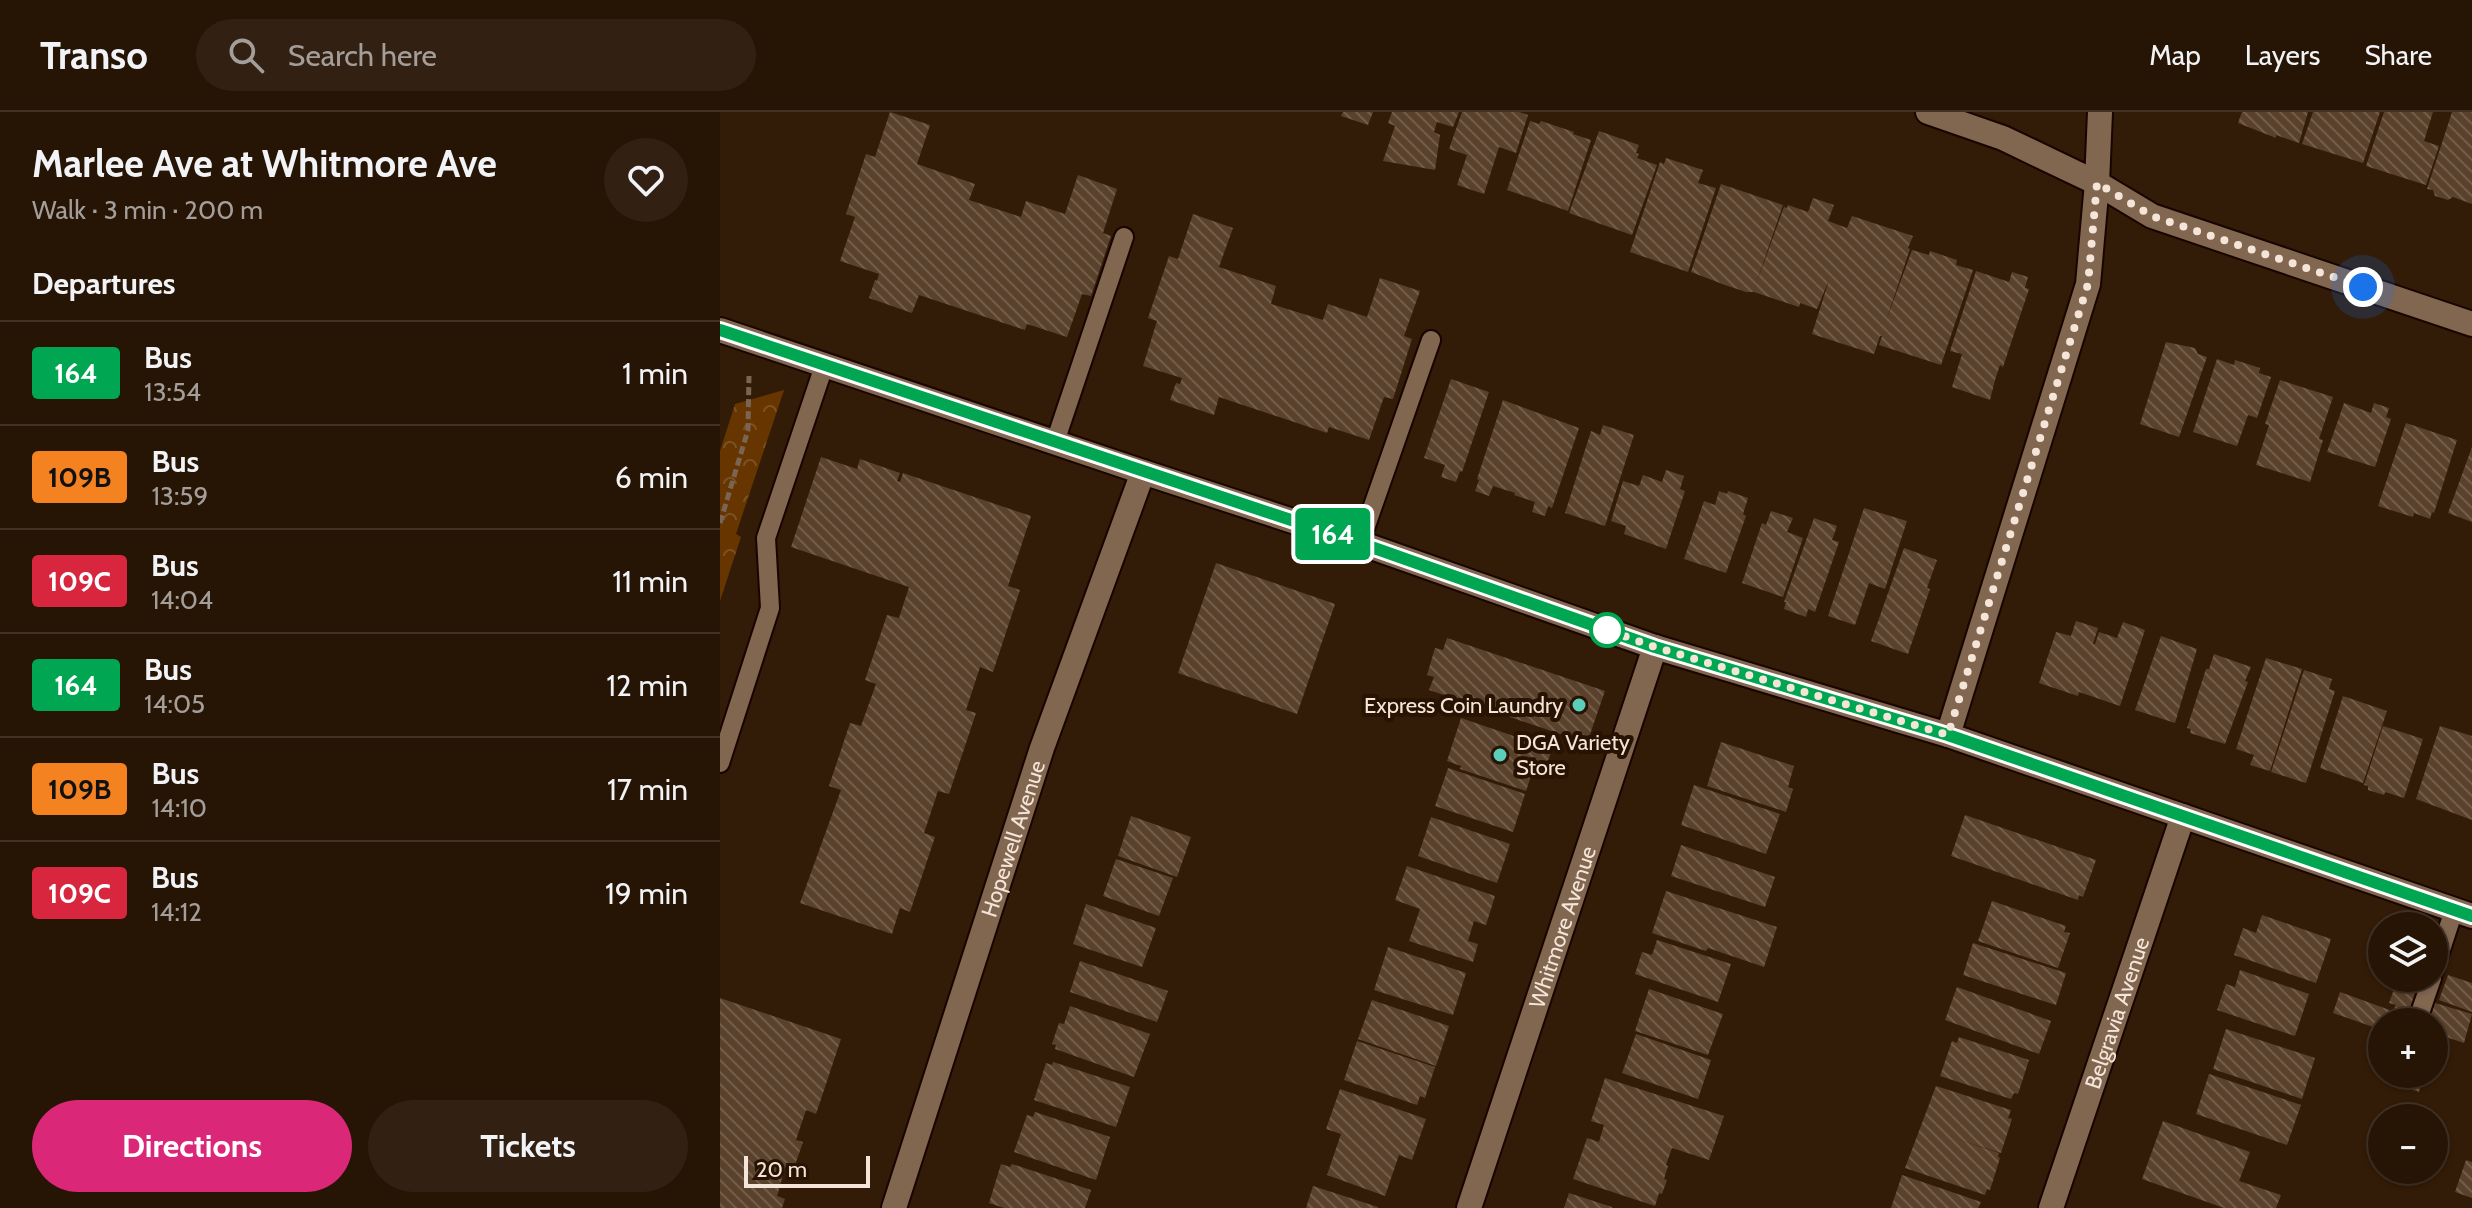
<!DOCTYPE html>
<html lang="en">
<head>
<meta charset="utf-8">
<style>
  body { margin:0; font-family:Cabin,sans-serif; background:#322113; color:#f1f3f6; height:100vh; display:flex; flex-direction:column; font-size:30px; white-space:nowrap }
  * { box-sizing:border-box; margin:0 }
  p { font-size:26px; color:#a49e9a }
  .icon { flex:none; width:44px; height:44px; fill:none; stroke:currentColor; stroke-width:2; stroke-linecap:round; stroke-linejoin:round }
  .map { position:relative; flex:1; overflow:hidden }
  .panel { display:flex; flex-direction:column; background:#261405; width:720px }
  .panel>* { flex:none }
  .badge { padding:0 16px; border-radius:6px; font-size:28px; line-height:52px }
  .fabs { position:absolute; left:1648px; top:800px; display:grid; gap:16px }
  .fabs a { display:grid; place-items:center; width:80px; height:80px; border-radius:50%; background:#261405; box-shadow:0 2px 6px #0004,0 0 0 2px #423327; font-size:40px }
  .scale { position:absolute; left:24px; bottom:20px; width:126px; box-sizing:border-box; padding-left:8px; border:4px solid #f5e5d9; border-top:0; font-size:22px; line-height:28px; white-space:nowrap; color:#f5e5d9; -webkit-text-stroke:6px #281201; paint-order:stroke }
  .you { position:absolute; width:40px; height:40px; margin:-20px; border:6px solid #fff; border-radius:50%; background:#1a73e8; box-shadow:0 0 0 12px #1a73e833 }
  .map>.badge { position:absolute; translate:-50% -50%; box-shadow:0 0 0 4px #fff }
  h2 { padding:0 32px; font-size:30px; line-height:72px }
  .round { display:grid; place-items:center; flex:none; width:84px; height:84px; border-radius:42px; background:#322113 }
  .overview { display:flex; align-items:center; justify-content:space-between; height:136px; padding:0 32px }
  h1 { font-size:38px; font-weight:700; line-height:60px }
  .primary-button { display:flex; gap:16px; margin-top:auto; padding:16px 32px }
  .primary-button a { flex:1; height:92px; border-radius:48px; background:#db2777; color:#fff; font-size:32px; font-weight:700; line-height:92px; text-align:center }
  .primary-button a+a { background:#322113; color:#f1f3f6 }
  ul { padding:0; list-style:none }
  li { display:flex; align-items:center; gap:24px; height:104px; padding:0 32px; border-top:2px solid #423327 }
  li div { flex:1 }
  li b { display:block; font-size:30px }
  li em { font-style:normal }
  li .badge { min-width:88px; font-weight:700; text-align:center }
  header { display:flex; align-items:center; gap:48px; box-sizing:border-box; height:112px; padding:0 40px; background:#261405; border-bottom:2px solid #423327 }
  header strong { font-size:38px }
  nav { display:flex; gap:44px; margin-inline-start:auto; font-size:28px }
  .search { width:560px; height:72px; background:#322113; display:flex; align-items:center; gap:20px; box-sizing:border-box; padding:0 28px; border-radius:44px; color:#a49e9a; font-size:30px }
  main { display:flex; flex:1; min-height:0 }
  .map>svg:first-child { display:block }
</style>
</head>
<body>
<header>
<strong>Transo</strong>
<div class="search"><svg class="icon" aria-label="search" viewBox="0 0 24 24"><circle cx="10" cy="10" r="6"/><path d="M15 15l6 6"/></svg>Search here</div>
<nav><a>Map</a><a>Layers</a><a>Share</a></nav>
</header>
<main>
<section class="panel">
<div class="overview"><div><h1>Marlee Ave at Whitmore Ave</h1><p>Walk · 3 min · 200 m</p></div><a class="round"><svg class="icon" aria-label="heart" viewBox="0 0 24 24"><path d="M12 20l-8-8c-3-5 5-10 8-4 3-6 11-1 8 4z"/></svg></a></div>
<h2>Departures</h2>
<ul>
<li><span class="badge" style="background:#00a651;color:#fff">164</span><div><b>Bus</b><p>13:54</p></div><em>1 min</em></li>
<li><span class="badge" style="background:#f58220;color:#111">109B</span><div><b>Bus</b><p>13:59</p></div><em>6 min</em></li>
<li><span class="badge" style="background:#d7263d;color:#fff">109C</span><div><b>Bus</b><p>14:04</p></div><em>11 min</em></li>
<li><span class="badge" style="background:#00a651;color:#fff">164</span><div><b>Bus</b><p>14:05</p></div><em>12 min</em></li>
<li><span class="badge" style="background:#f58220;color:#111">109B</span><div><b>Bus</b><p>14:10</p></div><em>17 min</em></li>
<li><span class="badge" style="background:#d7263d;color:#fff">109C</span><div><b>Bus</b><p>14:12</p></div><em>19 min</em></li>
</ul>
<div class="primary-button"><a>Directions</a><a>Tickets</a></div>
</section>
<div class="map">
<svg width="1752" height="1096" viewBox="0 0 1752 1096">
  <defs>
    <pattern id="park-crowns" width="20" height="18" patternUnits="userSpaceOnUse" patternTransform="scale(2)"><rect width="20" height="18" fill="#663500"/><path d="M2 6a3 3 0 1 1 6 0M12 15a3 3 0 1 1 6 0" fill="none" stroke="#7c5225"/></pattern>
    <pattern id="building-back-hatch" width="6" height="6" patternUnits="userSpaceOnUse" patternTransform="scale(2)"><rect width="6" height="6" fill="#5a412c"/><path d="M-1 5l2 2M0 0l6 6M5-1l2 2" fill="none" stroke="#725c4a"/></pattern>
  </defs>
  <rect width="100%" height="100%" fill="#321b07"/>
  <!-- park -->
  <path fill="url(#park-crowns)" d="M64 278 16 422 21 425 0 489V339L15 292Z"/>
  <!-- building -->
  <path fill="url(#building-back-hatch)" d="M170 0 210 13 197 52 255 72 249 88 301 105 306 89 345 102 358 63 397 77 383 121 391 124 371 184 362 182 347 225 307 212 305 218 199 183 192 201 149 186 155 168 157 169 159 162 120 149 135 105 126 102 146 42 155 45Z
    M623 0H653L648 13 621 4Z
    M672 0H739L733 15 717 10 714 20 720 23 715 58 663 49 675 14 668 11Z
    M742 0H799L808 3 796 41 779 35 764 82 737 73 747 43 729 37Z
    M1522 0H1588L1579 31 1556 23V26L1518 11Z
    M1593 0H1660L1643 51 1582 32Z
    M1664 0H1713L1704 29 1719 34 1706 73 1646 54Z
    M1732 0H1752V92L1733 85 1728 88 1715 84 1713 78 1707 77Z
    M810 9 819 12 821 9 854 20 853 22 871 28 848 99 787 78Z
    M879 19 919 33 916 41 919 42 917 46 937 53 912 123 849 101Z
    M946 46 983 58 978 71 996 76 968 160 910 140 940 50 944 52Z
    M1001 72 1063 93 1035 175 1064 95 1067 96 1068 93 1088 100 1093 86 1114 93 1108 109 1127 116 1132 104 1193 124 1188 136 1190 137 1166 209 1192 138 1209 143 1210 139 1237 148 1236 153 1253 158 1221 253 1159 233 1162 224H1160L1154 242 1092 222 1109 168 1097 197 1080 191 1079 195 1034 180H1026L1005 173 971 160Z
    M473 102 513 116 499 155 556 174 551 192 603 208 608 192 647 205 660 166 700 179 684 224 692 227 673 287 664 285 649 328 609 315 607 321 499 285 494 303 450 288 456 271 460 272 462 266 423 254 437 209 428 206 449 144 458 147Z
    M1256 159 1289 170 1292 160 1308 165 1305 176 1309 177 1283 255 1280 253 1275 268 1270 288 1232 275 1242 242 1230 239Z
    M1446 230 1475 236 1478 242 1487 245 1459 325 1420 312Z
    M1497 247 1514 253 1515 248 1540 256 1539 261 1551 265 1537 306 1528 303 1517 334 1473 320Z
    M731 267 769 280 742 360 740 359 736 370 721 365 725 353 704 346Z
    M1560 268 1613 285 1599 327 1603 328 1590 370 1536 353 1549 313 1545 312Z
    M783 288 859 316 832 396 828 394 825 404 812 400 815 390 794 383 795 381 773 374 769 384 755 379 759 368 757 367Z
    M1624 291 1651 301 1654 291 1669 296 1666 305 1671 307 1655 355 1607 340Z
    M1686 311 1737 328 1714 401 1712 400 1710 407 1694 401 1693 405 1658 394Z
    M883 313 914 323 885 414 845 401 871 319 880 323Z
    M1752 335V410L1728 401Z
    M101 345 137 357 140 347 180 361 177 369 180 370 183 361 311 404 288 474 300 478 273 560 260 555 246 598 256 601 229 682 218 679 204 721 215 725 190 800 180 796 172 822 80 791 121 678 109 674 130 611 141 614 156 572 145 568 167 503 179 506 189 475 71 435Z
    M946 358 964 364 960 377 965 379 946 437 904 422 906 414 891 409 903 369 919 374 923 363 942 370Z
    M999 379 1007 382 1008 379 1028 386 1023 402 1026 404 1006 461 964 447 984 389 995 393Z
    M1144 396 1187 409 1165 477 1149 471 1135 513 1108 504Z
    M1051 399 1073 406 1067 420 1083 426 1063 485 1022 471 1042 411 1046 413Z
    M1094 406 1117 414 1112 428 1119 430 1095 500 1088 497 1086 505 1064 497 1066 490H1064Z
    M1184 436 1217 448 1207 476 1210 477 1188 542 1151 529Z
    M496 451 615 492 577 602 458 561Z
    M1356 509 1378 516 1373 532H1375L1379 520 1397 526 1403 510 1425 518 1400 594 1359 580 1358 584 1319 571 1336 520 1351 524Z
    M1441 524 1477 537 1455 611 1415 598Z
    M727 526 885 579 867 631 709 578 714 565 707 563 715 536 723 538Z
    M1494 542 1531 555 1525 569 1528 570 1505 632 1470 621 1471 617 1467 616 1486 557H1489Z
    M1546 546 1582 557 1550 659 1530 653 1534 643 1516 637Z
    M1584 558 1612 567 1609 577 1615 579 1586 671 1551 660Z
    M1623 584 1667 599 1643 671 1600 656Z
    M741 606 832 637 824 661 813 658 806 679 740 657 741 654 727 649Z
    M1663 614 1703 627 1684 686 1665 680 1664 683 1648 678V674L1644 673Z
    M1720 614 1752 624V708L1696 687Z
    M1001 630 1074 654 1068 675 1073 677 1066 700 987 674Z
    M728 656 805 682 793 720 715 694Z
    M974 673 1060 702 1046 742 961 713Z
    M1245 703 1376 748 1363 785 1359 783 1358 788 1231 744Z
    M411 704 471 725 457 765 398 744Z
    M711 705 790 732 777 771 698 744Z
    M961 733 1055 765 1045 795 951 764Z
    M396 747 453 766 439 804 383 784Z
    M687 754 775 784 766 813 754 809 748 829 758 832 753 850 689 829 700 797 675 788Z
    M946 779 1057 815 1044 855 988 836 986 839 932 821Z
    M1272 789 1346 814 1344 820 1350 821 1338 856 1258 829Z
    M366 792 436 816 422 855 353 832Z
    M1542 803 1611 827 1596 871 1514 843 1523 816 1536 821Z
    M937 828 1011 852 998 890 915 862 922 840 932 843Z
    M1253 831 1346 861 1336 893 1243 863Z
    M668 835 746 861 733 903 654 878Z
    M360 849 448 879 437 910 350 880Z
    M1520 858 1589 882 1575 924 1497 898 1506 872 1515 875Z
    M1728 863 1752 871V900L1719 888Z
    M1678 866H1700L1688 902 1674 897 1676 893 1669 891Z
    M1237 875 1331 909 1319 942 1225 908Z
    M929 877 1003 902 988 943 915 919Z
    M1620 880 1689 905 1687 910H1662V918L1613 901Z
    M0 886 121 927 96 1002 86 998 76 1028 83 1030 74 1056 66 1053 57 1084 65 1087 62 1096H0Z
    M652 888 729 914 716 954 638 927Z
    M1715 891 1752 902 1744 931 1714 921V910H1708Z
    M350 894 430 922 414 965 335 937 336 933 332 932 339 911 344 912Z
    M1506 917 1595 946 1582 987 1493 957Z
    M1655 920 1662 923V942L1649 938Z
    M916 922 991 948 978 987 902 961Z
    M1239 925 1309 948 1298 982 1294 981 1291 987 1220 964 1232 929 1237 931Z
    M1714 926 1724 929 1714 956Z
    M637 929 715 955 705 986 700 984 697 993 624 968Z
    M333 950 410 975 396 1015 314 988 326 951 332 953Z
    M1489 962 1581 993 1567 1033 1476 1002Z
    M1669 962H1704L1699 980 1667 969Z
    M885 966 1004 1004 989 1048 952 1036 946 1053 948 1054 944 1067 947 1068 942 1082 939 1081 935 1094 853 1067 867 1026 879 1030 884 1013 871 1009Z
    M1216 974 1291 998 1288 1006 1292 1007 1281 1041 1234 1026 1279 1041 1278 1045 1280 1046 1270 1078 1267 1077 1265 1083 1185 1056Z
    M620 977 706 1007 692 1048 679 1043 665 1084 607 1063 621 1022 606 1017Z
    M315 1000 390 1025 376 1068 294 1040 307 1003 313 1005Z
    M1443 1009 1530 1040 1519 1069 1561 1083 1556 1096H1504L1422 1067Z
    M1746 1048 1752 1050V1086L1735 1080Z
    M281 1052 290 1055 292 1052 371 1078 365 1096H284L269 1091Z
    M1182 1063 1261 1090 1258 1096H1171Z
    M593 1074 658 1095V1096H586Z
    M849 1081 892 1095V1096H844Z"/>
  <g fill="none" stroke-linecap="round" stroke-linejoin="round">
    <defs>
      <path id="service" d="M335 330 404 125
        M640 431 711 228
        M0 651 50 496 46 426 104 254
        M1714 859 1734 798
        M1697 910 1712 866"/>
      <g id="minor">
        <path d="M1208 0 1283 26 1377 71 1432 104 1752 212"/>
        <path d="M1228 623 1368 172 1377 71 1380 0"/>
        <path id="s1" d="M174 1096 322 636 423 360"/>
        <path id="s2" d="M749 1096 935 535"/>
        <path id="s3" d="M1331 1096 1463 704"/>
      </g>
      <path id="tertiary" d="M0 218 423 360 640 431 935 535 1228 623 1752 804"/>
    </defs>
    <!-- service casing -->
    <use href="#service" stroke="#190500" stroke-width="22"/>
    <!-- minor casing -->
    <use href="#minor" stroke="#190500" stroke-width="28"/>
    <!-- tertiary casing -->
    <use href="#tertiary" stroke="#190500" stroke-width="28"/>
    <!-- path -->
    <path stroke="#7a6554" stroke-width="5" stroke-dasharray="8 4" stroke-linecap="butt" d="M0 411 28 318 29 264"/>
    <!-- service -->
    <use href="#service" stroke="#816650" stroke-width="18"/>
    <!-- minor -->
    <use href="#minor" stroke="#816650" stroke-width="24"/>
    <!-- tertiary -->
    <use href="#tertiary" stroke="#816650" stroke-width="24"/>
  </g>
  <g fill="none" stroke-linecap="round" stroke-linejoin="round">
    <defs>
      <path id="line" d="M0 218 640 431 935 535 1228 623 1752 804"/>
    </defs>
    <!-- line casing -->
    <use href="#line" stroke="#fff" stroke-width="18"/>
    <!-- line -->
    <use href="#line" stroke="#00a651" stroke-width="12"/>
    <!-- walk -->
    <path stroke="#f5e5d9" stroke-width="8" stroke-dasharray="0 14.4" d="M887 518 876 514 935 535 1228 623 1368 172 1377 71 1432 104 1643 175"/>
  </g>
  <!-- markers -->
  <circle fill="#fff" stroke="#00a651" stroke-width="4" cx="887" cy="518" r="16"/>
  <g fill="#5bcebb" stroke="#281201" stroke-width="3">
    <circle cx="859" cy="593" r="8"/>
    <circle cx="780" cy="643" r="8"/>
  </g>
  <g text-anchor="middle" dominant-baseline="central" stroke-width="8" stroke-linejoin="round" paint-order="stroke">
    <!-- poi labels -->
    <g font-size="22" fill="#f5e5d9" stroke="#281201" text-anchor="end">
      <text x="843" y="593">Express Coin Laundry</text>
      <text x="796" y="630" text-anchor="start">DGA Variety<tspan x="796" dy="25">Store</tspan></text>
    </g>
    <!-- street labels -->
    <g font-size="22" fill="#f5e5d9" stroke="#281201">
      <text stroke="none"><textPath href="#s1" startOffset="388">Hopewell Avenue</textPath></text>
      <text stroke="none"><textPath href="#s2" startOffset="296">Whitmore Avenue</textPath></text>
      <text stroke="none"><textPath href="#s3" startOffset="206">Belgravia Avenue</textPath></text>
    </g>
  </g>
</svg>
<div class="fabs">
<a><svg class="icon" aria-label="layers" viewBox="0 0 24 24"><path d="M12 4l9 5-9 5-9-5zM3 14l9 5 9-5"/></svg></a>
<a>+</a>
<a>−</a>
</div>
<div class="scale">20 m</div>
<div class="you" style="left:1643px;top:175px"></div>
<b class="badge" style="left:613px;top:422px;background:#00a651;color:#fff">164</b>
</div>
</main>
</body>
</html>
